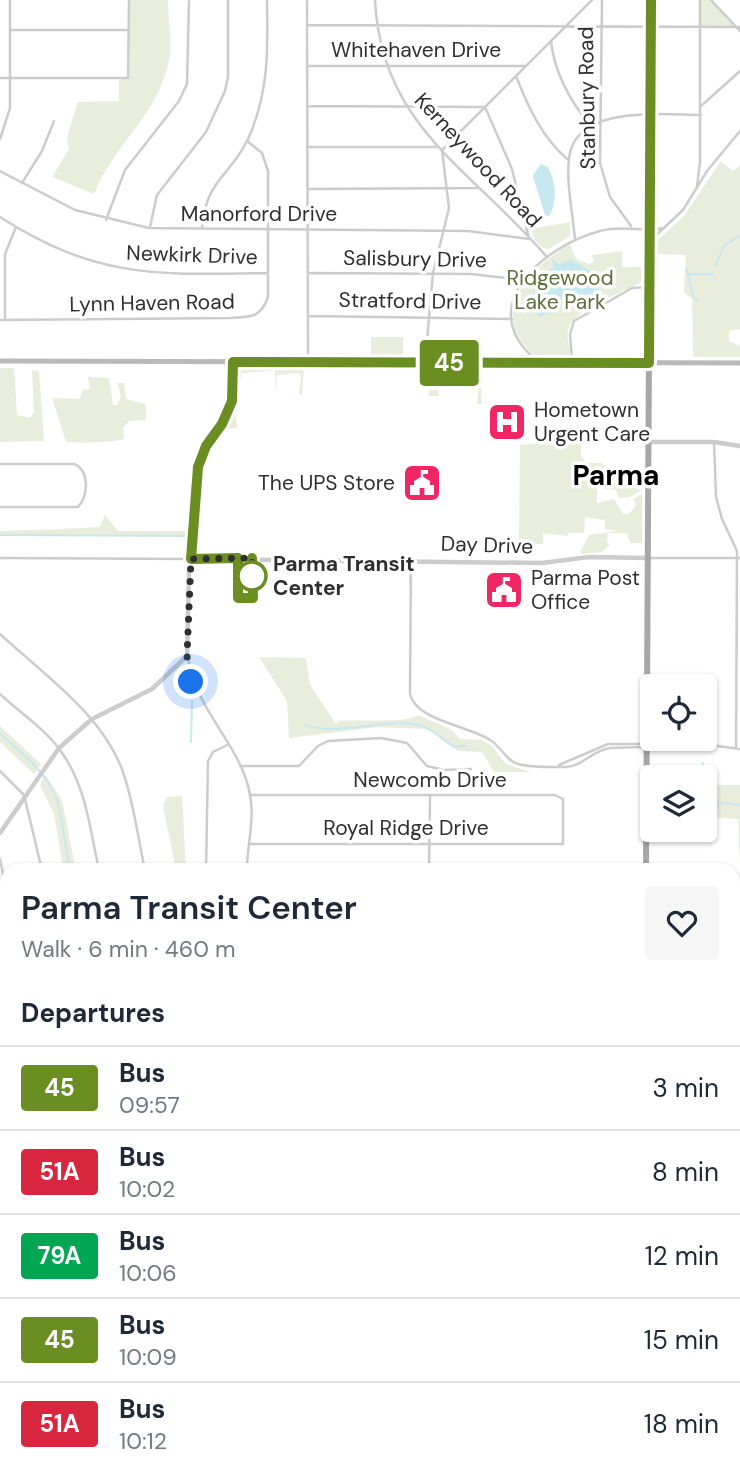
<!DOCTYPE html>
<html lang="en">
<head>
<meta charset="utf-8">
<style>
  body { margin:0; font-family:"DM Sans",sans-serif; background:#f6f6f7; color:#1f2937; height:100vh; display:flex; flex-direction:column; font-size:26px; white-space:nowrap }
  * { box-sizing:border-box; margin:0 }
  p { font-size:23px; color:#747a83 }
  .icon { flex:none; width:38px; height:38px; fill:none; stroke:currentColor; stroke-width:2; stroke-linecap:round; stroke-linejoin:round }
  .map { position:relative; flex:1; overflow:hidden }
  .details { position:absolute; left:0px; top:863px; width:740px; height:618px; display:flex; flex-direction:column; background:#fff; border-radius:21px 21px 0 0; box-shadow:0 2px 5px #0004 }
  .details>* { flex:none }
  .badge { padding:0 14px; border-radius:5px; font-size:24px; line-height:46px }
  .tools { position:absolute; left:640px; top:674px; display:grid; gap:14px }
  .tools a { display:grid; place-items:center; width:77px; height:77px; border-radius:7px; background:#fff; box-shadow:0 2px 5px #0004; font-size:35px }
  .you { position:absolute; width:35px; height:35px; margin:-18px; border:5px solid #fff; border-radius:50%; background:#1a73e8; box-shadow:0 0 0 10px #1a73e833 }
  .map>.badge { position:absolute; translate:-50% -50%; box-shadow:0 0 0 4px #fff }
  h2 { padding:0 21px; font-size:26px; line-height:63px }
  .round { display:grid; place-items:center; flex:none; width:74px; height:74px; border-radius:7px; background:#f6f6f7 }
  .summary { display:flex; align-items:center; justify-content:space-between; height:119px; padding:0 21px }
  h1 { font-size:33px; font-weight:600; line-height:52px }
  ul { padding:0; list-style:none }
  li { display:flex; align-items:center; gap:21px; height:84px; padding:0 21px; border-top:2px solid #e0e1e3 }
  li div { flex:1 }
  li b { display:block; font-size:26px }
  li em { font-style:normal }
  li .badge { min-width:77px; font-weight:700; text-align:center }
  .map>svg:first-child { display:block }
</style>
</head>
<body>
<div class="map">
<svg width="740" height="1480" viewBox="0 0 740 1480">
  <rect width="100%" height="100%" fill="#fff"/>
  <!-- green -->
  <path fill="#e9eddc" d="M130 0H168C168 20 173 45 168 65 156 116 113 146 94 194L52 177 69 149 67 138 78 102 119 101V80L129 77Z
    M700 0H711L736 27 701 26Z
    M721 161 733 171 740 165V329L729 331V341L740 346V357H693L692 299 684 292 686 255 657 254 658 240 684 216Z
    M570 222V236L549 249C540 249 532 238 531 229Z
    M570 244 576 259 589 264 594 262 592 255 622 251V267H643V281C626 291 573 310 568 330 566 339 571 348 569 357H536C485 314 528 269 570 244Z
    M371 337H403V357H371Z
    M304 367 302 395 299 394 301 376 298 373 277 375 276 395 275 370 242 373 235 412 237 428 225 429 236 405 240 369Z
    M0 368H14L17 415 30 418 34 412 32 370 39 371 44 441 0 442Z
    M429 368H480L482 404H477L480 377 476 373H466L465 377H459V373H440L436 377 439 396H429Z
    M88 377 109 378 113 405H117L121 396 117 383H124L126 399 146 404V420L129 421 123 428 124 439C106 443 87 443 66 442L52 398 80 399 82 390 90 389Z
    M544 443H581V455L586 463H602L618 483 642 490 630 497 619 498 616 490 604 489V473H597V503L614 499 623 514H629L636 505 633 499 642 494V543H630L627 533H608L607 543 610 544 602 552 582 554 580 552 589 535 618 531 605 529V520L585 517 584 533H568V536L543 533V544H519L520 445Z
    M105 515 118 531H187L188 536H0V531C33 530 67 529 100 527Z
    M259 657 306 658 310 685 336 724 338 721C359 719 405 724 418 715L452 730 460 739 482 740 492 746 506 764 531 772H494L482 752 458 751 435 733 425 729 378 727 289 738 287 701Z
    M0 726 41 764 34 774 0 742Z
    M45 774 62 800 76 870 63 867 54 814 40 785Z
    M705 785H740V868L738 819 705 817Z
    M182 796 186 870H176L163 806 167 797Z
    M733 1165H740V1294L733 1293Z
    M4 1405H7V1474H24V1479L0 1480V1410Z
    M341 1474H678L681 1480H341Z"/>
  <!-- water -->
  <path fill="#c7e8ee" d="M541 164 548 167C556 183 558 200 549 216L545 215 534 180 533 175Z
    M551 258 558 264 570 259 598 275 599 291 587 302 566 306 540 317C520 302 540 278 554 267Z"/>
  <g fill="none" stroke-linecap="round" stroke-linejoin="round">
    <!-- stream -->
    <path stroke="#c7e8ee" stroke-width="2" d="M715 266 724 246 740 235
      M686 269 688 274H713
      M688 275 693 296 697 301
      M0 535 187 536
      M305 725C342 737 382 717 419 725 435 729 441 740 455 747L466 746
      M0 734C21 752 47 772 57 800 64 822 64 847 71 870
      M191 742 192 701
      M701 777 703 763
      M705 801 740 805
      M733 1202H740
      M733 1217 740 1226
      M733 1468 740 1474
      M436 1474V1480"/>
    <!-- minor -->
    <path stroke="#ccc" stroke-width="2.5" d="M307 0 308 361
      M375 0C381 127 472 169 546 256
      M602 0 600 163 610 197 631 226
      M711 0 740 31
      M307 25 740 27
      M10 30H128
      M551 42C555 74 570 101 590 125
      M308 66H525
      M516 76C528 107 542 137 567 159
      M0 78H128L129 0
      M701 106 740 71
      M0 139 10 108V0
      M307 147H439
      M0 171 75 210 149 228 468 231 529 239 512 169 485 107 307 106
      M22 183 42 151 54 121
      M697 186 700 162V0
      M308 189 478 188
      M0 217C97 279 157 275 268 273
      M106 220 125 170 179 101 187 84 189 0
      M150 227 157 195 206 132 225 91 228 77V0
      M202 228C206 179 230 177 248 139 269 93 268 49 267 0
      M652 239 683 210 707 171 740 131
      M575 240C573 214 566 184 569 158 575 104 663 115 701 115
      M309 273 471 274 522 280
      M309 316 512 319
      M5 319V254L16 227
      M0 320 231 318C250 317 261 318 268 297V171L262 153 247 141
      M536 360C472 306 544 246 600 231 621 225 643 232 664 228
      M572 362 570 334 574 321 632 288 647 287
      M425 363 433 273 449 208 442 150 592 0
      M714 442 716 497 722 519 737 551 736 748
      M0 464H75C90 472 88 496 78 507H0
      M0 558 191 559
      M648 558H740
      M411 559 410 694C416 721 470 726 490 740 501 746 505 760 518 764 532 768 553 767 566 767 583 766 593 750 610 748L710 745 740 749
      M410 563 411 594
      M0 634C44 675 105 716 124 775 134 805 138 838 145 870
      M188 658C195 710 242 746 250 795 255 820 247 844 247 870
      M0 694C19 712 45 729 60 750 86 785 90 829 99 870
      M559 765 608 744H645
      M240 766H299L318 746 328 741 381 738 407 743 427 766 444 770 471 769
      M0 771 24 795 42 870
      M250 844H563V799L555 795H251
      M0 859 7 894
      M206 870 208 761 213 752 227 745
      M429 870 430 796
      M733 946H740
      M738 1004 740 1006
      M0 1058H7
      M733 1078 740 1079
      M733 1082H740
      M0 1103H7
      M733 1142H740
      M0 1262H7
      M209 1474 213 1480
      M322 1474V1480
      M65 1480V1474
      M273 1480V1474"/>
    <!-- tertiary -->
    <path stroke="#ccc" stroke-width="4.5" d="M649 442H714L740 446
      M191 559 542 563 589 557 648 558
      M0 833 59 748 92 719 152 689 187 656 189 572 195 536 198 467 206 447 222 424 232 401 233 362"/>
    <!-- secondary -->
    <path stroke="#b9b9b9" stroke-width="5" d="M0 361 740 363
      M733 1373H740
      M0 1375H7"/>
    <!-- primary -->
    <path stroke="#a7a7a7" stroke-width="6" d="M646 870 651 0
      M684 1474 685 1480"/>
  </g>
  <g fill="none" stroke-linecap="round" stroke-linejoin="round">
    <defs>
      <path id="line" d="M252 558 253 598H238V558L191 559 198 467 206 446 222 424 232 401 233 362 649 363 651 0"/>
    </defs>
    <!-- line casing -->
    <use href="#line" stroke="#fff" stroke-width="16"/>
    <!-- line -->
    <use href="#line" stroke="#6b8e23" stroke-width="10"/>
    <!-- walk -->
    <path stroke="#2f2f2f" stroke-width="7" stroke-dasharray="0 12.6" d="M191 682 187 656 191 559 252 558V576"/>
  </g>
  <!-- icons -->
  <defs>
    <symbol id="hospital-square" viewBox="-11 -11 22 22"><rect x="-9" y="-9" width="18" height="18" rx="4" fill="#f02764" stroke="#fff"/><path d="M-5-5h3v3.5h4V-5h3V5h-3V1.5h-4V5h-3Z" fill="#fff"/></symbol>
    <symbol id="civic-square" viewBox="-11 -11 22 22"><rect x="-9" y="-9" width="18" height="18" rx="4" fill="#f02764" stroke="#fff"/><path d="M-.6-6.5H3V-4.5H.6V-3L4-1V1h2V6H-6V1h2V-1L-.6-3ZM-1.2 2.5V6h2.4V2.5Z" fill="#fff"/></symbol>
  </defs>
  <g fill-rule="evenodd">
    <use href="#hospital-square" x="485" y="400" width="44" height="44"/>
    <use href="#civic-square" x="400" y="461" width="44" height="44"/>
    <use href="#civic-square" x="482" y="568" width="44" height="44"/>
  </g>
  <!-- markers -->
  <circle fill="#fff" stroke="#6b8e23" stroke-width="3.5" cx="252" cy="576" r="14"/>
  <g text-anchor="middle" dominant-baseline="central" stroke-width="7" stroke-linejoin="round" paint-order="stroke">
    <!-- street labels -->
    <g font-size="21" fill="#2f2f2f" stroke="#fff">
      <text x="416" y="50">Whitehaven Drive</text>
      <text transform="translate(587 98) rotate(-91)">Stanbury Road</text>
      <text transform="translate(478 160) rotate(47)">Kerneywood Road</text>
      <text x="259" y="214">Manorford Drive</text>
      <text transform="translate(192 255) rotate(2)">Newkirk Drive</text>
      <text transform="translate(415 259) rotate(1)">Salisbury Drive</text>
      <text transform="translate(410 301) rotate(1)">Stratford Drive</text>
      <text transform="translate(152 303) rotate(-1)">Lynn Haven Road</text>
      <text transform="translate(487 545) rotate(2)">Day Drive</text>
      <text x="430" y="780">Newcomb Drive</text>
      <text x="406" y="828">Royal Ridge Drive</text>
    </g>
    <!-- park labels -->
    <g font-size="21" fill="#5e6e39" stroke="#fff">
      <text x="560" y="278">Ridgewood<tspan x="560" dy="24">Lake Park</tspan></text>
    </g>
    <!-- poi labels -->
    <g font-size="21" fill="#2f2f2f" stroke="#fff" text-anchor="start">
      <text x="534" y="410">Hometown<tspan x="534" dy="24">Urgent Care</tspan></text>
      <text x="395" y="483" text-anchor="end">The UPS Store</text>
      <text x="531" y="578">Parma Post<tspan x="531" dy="24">Office</tspan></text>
    </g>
    <!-- stop labels -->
    <g font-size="21" font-weight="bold" fill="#2f2f2f" stroke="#fff" text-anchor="start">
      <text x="273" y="564">Parma Transit<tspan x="273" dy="24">Center</tspan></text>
    </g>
    <!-- district labels -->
    <g font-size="28" font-weight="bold" fill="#000" stroke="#fff">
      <text x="616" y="475">Parma</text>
    </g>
  </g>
</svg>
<div class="tools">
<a><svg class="icon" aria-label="locate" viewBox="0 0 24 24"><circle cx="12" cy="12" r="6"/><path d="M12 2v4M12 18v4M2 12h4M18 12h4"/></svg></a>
<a><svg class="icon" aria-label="layers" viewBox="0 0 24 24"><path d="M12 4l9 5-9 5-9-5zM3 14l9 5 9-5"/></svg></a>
</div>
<div class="you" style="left:191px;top:682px"></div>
<b class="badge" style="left:449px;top:363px;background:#6b8e23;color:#fff">45</b>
<section class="details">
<div class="summary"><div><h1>Parma Transit Center</h1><p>Walk · 6 min · 460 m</p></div><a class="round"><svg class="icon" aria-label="heart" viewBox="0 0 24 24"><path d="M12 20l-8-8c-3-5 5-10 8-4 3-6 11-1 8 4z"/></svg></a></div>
<h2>Departures</h2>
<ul>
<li><span class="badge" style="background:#6b8e23;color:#fff">45</span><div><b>Bus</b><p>09:57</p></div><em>3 min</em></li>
<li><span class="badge" style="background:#d7263d;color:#fff">51A</span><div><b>Bus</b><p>10:02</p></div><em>8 min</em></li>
<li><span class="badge" style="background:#00a651;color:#fff">79A</span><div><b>Bus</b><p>10:06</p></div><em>12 min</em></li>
<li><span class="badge" style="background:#6b8e23;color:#fff">45</span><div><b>Bus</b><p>10:09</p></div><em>15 min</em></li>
<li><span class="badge" style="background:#d7263d;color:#fff">51A</span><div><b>Bus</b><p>10:12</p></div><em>18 min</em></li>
</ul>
</section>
</div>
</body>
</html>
